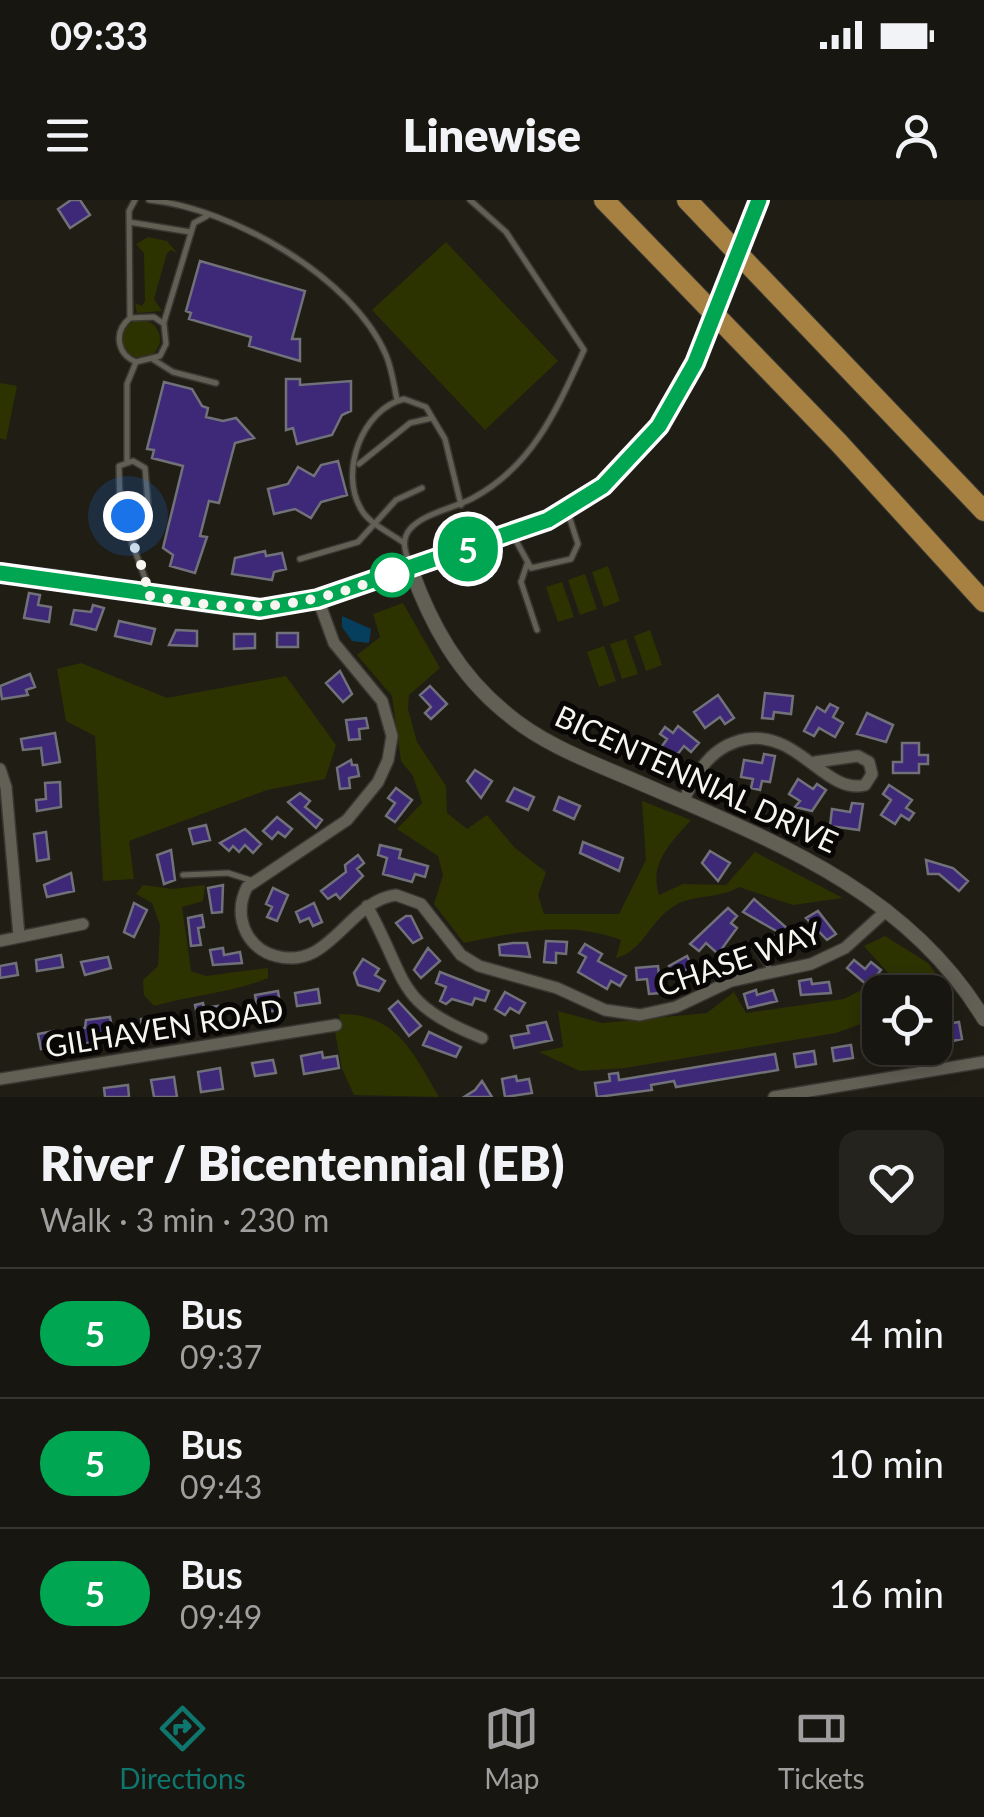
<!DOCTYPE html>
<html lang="en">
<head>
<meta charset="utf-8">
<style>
  body { margin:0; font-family:Lato,sans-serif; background:#25231e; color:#f1f3f6; height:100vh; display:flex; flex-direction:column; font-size:38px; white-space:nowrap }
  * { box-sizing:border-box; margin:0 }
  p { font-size:32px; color:#9f9f9f }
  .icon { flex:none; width:55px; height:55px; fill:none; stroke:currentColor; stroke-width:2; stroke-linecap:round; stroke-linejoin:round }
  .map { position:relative; height:897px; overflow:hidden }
  .panel { display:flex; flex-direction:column; background:#181610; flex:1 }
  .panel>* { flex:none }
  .badge { padding:0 20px; border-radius:32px; font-size:35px; line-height:65px }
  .buttons { position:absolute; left:862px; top:775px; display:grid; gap:20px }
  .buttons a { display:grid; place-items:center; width:90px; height:90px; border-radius:20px; background:#181610; box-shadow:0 5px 25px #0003,0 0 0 2px #363530; font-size:50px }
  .you { position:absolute; width:50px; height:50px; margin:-25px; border:8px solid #fff; border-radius:50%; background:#1a73e8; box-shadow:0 0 0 15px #1a73e833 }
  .map>.badge { position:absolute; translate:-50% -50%; box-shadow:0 0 0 5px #fff }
  .round { display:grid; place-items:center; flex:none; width:105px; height:105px; border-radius:20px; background:#25231e }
  .headline { display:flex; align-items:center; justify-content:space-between; height:170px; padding:0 40px }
  h1 { font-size:48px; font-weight:800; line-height:75px }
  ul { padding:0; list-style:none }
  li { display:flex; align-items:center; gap:30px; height:130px; padding:0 40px; border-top:2px solid #363530 }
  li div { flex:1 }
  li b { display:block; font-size:38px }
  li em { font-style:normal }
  li .badge { min-width:110px; font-weight:700; text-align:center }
  .status { display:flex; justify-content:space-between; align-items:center; height:70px; padding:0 50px; background:#181610; direction:ltr }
  .status svg { height:28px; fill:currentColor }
  header { display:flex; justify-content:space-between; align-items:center; height:130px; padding:0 40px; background:#181610; font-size:45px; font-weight:800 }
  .dock { display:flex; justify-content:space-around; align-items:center; height:140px; border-top:2px solid #363530; background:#181610; font-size:28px; color:#9f9f9f }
  .dock a { display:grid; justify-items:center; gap:5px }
  .dock .selected { color:#0f766e }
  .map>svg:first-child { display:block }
</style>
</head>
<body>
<div class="status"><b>09:33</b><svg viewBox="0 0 49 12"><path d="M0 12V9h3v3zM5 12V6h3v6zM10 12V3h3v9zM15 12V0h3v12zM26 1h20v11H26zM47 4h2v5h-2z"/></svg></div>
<header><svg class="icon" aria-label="menu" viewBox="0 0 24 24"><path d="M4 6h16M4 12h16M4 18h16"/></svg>Linewise<svg class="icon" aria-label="person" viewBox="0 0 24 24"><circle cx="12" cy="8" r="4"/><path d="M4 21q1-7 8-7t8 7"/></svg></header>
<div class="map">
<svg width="984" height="897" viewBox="0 0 984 897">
  <rect width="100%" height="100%" fill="#201d15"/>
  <!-- green -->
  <path fill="#2d3300" d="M148 37 167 41 178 54 171 50 167 53 154 99 162 111 137 113 135 103 142 106 145 101 144 53 136 44Z
    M446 42 558 161 485 230 372 110Z
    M122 139a19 19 0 1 1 38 0a19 19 0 1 1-38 0Z
    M0 183 17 186 6 240 0 238Z
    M608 366 620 401 604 407 592 372Z
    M585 374 597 409 580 415 568 380Z
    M562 382 574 417 558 422 546 387Z
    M403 403 440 468 409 495 408 509 417 542 446 586 447 613 467 629 487 615 515 648 546 672 538 695 544 714H619L646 660 642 601 691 620C670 644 649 663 659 695L683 684 726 685 755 652 843 698 793 705 739 687C719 699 695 694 676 705 651 718 643 752 616 758L621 740C568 720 518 732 464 743L434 704 443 675 438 656 397 629 422 603 413 576 401 561 392 496 357 455 380 437 373 414Z
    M650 430 662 465 646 471 634 436Z
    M626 439 638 474 622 479 610 444Z
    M604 446 616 481 599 487 587 452Z
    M81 463 167 498 286 476 336 545 325 579 267 590 129 641 134 679 103 681 95 536 66 521 57 469Z
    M143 685 173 689 205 685 203 701 182 707 191 771 206 776 268 768V778C232 793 191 795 154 806L144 795 143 780 158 766 160 725 152 703 136 694Z
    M885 736 928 763 943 783 947 808 935 810V792H880V817L836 833 625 868 580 871 539 852 563 847 558 811 602 823 707 813 734 792 746 813 844 799 890 775 864 746Z
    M339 814C397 813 413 853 439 897L354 895 342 869 335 832 342 829Z"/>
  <!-- water -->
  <path fill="#063f5e" d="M342 416 371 429 369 443 352 441 342 427Z"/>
  <!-- building -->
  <path fill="#3d2977" stroke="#71717a" stroke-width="2.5" d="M71 0H80L90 15 70 28 58 9Z
    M200 61 305 91 292 139H300V161L249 146 251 137 189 119 191 113 186 111Z
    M286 179H300V185L351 181V211L342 215 332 235 297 244 293 228 286 230Z
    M164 182 192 189 202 206 208 208 206 217 223 221 236 218 254 238 235 243 219 303 209 301 200 336 207 337 195 373 170 366 173 355 163 348 183 266 152 258 154 250 147 249Z
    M338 261 347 295 321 302 311 318 295 309 274 314 268 289 288 284 298 267 314 276 321 265Z
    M265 351 266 356 282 353 286 369 274 372 272 380 232 374 235 358Z
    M29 393 40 395 38 405 51 407 49 422 24 418Z
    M93 405 104 408 96 430 71 424 74 410 91 412Z
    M119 421 155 429 151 444 115 436Z
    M176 430 197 431V446L169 445Z
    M277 433H298V447H277Z
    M234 434H255V448L234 449Z
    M340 471 352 494 343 502 326 483Z
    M30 474 35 487 26 490 28 495 2 499 0 486Z
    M430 486 447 504 431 519 425 513 431 507 420 495Z
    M765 493 793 496 791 514 774 512 773 519 762 518Z
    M718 495 734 518 725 524 720 517 705 528 694 512Z
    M830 504 838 508 833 517 843 523 835 537 819 528 814 536 804 531 817 507 825 512Z
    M867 513 893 525 886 542 857 534Z
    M366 518 368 528 359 529 360 539 349 540 346 520Z
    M678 526 699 543 691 552 684 546 673 560 660 549 667 539 660 534 665 527 673 533Z
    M55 533 60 562 43 565 41 548 23 550 21 539Z
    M902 543H919V555H928V564H919V573H893V562H902Z
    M764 554 775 556 770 582 762 581 760 590 751 588 753 579 741 577 744 560 762 563Z
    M351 560 352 565H357L359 576 349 578 350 588 340 589 337 568Z
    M475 570 492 581 481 598 467 581Z
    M798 579 813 589 817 584 826 590 812 611 795 607 800 601 789 594Z
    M60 582 61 607 37 611 36 600 46 599 45 583Z
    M889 585 912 600 906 608 914 613 909 620 901 615 895 624 881 615 891 600 883 594Z
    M396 588 412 600 395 622 386 616 395 603 388 598Z
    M514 588 534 597 528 610 507 601Z
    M300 593 310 601 305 607 322 620 316 628 288 602Z
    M559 597 580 606 574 619 554 610Z
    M852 603 863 604 859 630 830 626 832 609 850 612Z
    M277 617 292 629 285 637 278 632 272 639 263 631Z
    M206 625 210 640 193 644 189 629Z
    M245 629 261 644 253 653 245 645 239 652 233 646 229 651 220 643Z
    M46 632 49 659 37 661 34 634Z
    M583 642 623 658 619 671 580 653Z
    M380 645 401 650 399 658 428 666 425 677 415 674 412 682 383 674 387 658 378 655Z
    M171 650 175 680 164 684 157 655Z
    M710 651 730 663 718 681 702 663Z
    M358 655 364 663 357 669 363 676 340 699 336 694 328 699 321 691 346 672 345 665Z
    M926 660 953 668 968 681 959 691 939 674H928Z
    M71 673 74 691 47 697 44 685Z
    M223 685 222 712 212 713 208 688Z
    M273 688 288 695 277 721 267 717 272 707 266 704Z
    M754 699 797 737 788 747 783 743 776 751 768 744 778 732 743 712Z
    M134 703 147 710 134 737 124 732Z
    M314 703 322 722 313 726 309 718 300 722 296 712Z
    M728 708 737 716 731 723 737 728 718 754 706 743 699 751 690 744Z
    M818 711 836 734 827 740 806 718Z
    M202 715 204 727 198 728 201 745 191 746 188 718Z
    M406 716H411L422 738 413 743 396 723Z
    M546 741 567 742 566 754 556 753V763L544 762Z
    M513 743H527L530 757 500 755 499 745Z
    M585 744 602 754 598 761 626 776 620 786 611 781 607 789 578 772 586 757 579 753Z
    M223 748 224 755 240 752 242 763 213 765 210 750Z
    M428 748 440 761 421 778 414 770Z
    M61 755 63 767 37 771 36 760Z
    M687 756 692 766 684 771 689 779 679 784 669 766Z
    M108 757 111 768 85 775 81 762Z
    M363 759 379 769 375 775 385 781 379 791 358 785 354 773Z
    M854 760 865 769 871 762 881 770 868 786 847 768Z
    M16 763 18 775 0 778V766Z
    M658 766 661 793 649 794 647 779 637 780 636 768Z
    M440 772 489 791 485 801 475 798 472 805 452 799 446 804 440 801 446 787 436 783Z
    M811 779 812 784 829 782 831 793 801 795 799 781Z
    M318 789 320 803 297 806 295 793Z
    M756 790 757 795 773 790 777 801 748 808 744 794Z
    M278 791 281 810 258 813 255 795Z
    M505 792 525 803 519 813 510 808 505 815 495 809Z
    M398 801 421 826 409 836 389 809Z
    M203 803 204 808 218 806 220 819 198 822 195 805Z
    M160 816 162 830 143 833 141 819Z
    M110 817 114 838 82 844 79 829 85 828 86 820Z
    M546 822 552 840 514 848 511 836 529 833 527 826Z
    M959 822 962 839 943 843 940 825Z
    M54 831 59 846 41 849 38 834Z
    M429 832 461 847 456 857 423 845Z
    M851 845 853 858 834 861 832 848Z
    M814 851 816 864 796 867 794 854Z
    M322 852 323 858 337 856 339 868 304 874 301 856Z
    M775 854 778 870 676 887 674 881 651 885 652 890 597 897 595 883 610 881 609 874 618 873 619 880Z
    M273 860 276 873 255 876 252 863Z
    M220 868 223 889 201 892 198 872Z
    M516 876 517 881 529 879 532 893 505 897 502 879Z
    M174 877 177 897H154L151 880Z
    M482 881 492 897H464L475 890Z
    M128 885 129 897H105L104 888Z"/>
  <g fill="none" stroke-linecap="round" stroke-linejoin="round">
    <defs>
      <path id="service" d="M149 0C231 8 353 77 386 155 392 169 394 186 397 200
        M129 22 190 32
        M130 118 154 117 164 124 166 144 160 156 136 162C117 154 113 132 130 118L129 11 135 0
        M164 122 194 23 207 16
        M154 160 173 172 216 183
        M127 261V184L136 162
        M133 261 145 268 148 303 143 314 134 318 120 307 119 266Z
        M359 264 410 223 432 218
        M121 313 145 378V392
        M514 337 531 368 571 359 578 344 567 310
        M404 343C391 333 369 324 361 309 339 272 362 209 404 199L426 207 445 239 461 305
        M132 344 143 318
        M300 359 358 342 396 300 422 288
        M527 364 521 382 537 430
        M410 366C406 353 400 341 410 329 424 313 455 308 473 298 533 266 557 209 584 150L506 32 470 0
        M183 675 228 673 253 681
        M729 779 733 753 742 745H754L772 772"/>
      <path id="minor" d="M318 399 334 443 382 501 392 536 388 560 378 582 347 620 247 687C240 701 239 717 246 732 252 744 263 753 276 756 330 771 348 701 396 695L421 704 461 755 479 766 557 788 605 810 640 815 676 807 731 781 811 764 845 748 887 710
        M0 569 6 587 19 736
        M683 602C697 572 711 545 747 539 799 531 826 595 865 585L872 574 869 562 858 556 815 562
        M367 706C409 782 394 803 482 838
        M0 741 83 724
        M0 879 336 825
        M774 897 984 862"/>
      <path id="tertiary" d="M411 369C431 425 459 475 506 513 545 546 594 563 640 583 772 640 907 691 984 819
        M0 373C86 371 169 409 256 409 304 409 351 388 396 374 534 329 629 304 695 163"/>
      <path id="motorway" d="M604 0 839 243 984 402
        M687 0 984 311"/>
    </defs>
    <!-- service casing -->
    <use href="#service" stroke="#383732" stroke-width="8"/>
    <!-- minor casing -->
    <use href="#minor" stroke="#383732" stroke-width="14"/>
    <!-- tertiary casing -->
    <use href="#tertiary" stroke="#383732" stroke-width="16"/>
    <!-- motorway casing -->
    <use href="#motorway" stroke="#383732" stroke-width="22"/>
    <!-- service -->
    <use href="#service" stroke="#625f55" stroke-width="5"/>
    <!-- minor -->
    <use href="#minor" stroke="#625f55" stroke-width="11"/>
    <!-- tertiary -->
    <use href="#tertiary" stroke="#625f55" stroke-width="14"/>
    <!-- motorway -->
    <use href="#motorway" stroke="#a68142" stroke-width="20"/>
    <defs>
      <path id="tertiary-bridge" d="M695 163 759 0"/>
    </defs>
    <!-- tertiary-bridge casing -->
    <use href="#tertiary-bridge" stroke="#383732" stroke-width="16" stroke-linecap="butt"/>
    <!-- tertiary-bridge -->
    <use href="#tertiary-bridge" stroke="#625f55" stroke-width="14"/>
  </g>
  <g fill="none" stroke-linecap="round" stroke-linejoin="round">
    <defs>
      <path id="line" d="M0 373 260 409 318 399 548 320 603 286 659 226 695 163 759 0"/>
    </defs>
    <!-- line casing -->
    <use href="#line" stroke="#fff" stroke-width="22"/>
    <!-- line -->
    <use href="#line" stroke="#00a651" stroke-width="15"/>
    <!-- walk -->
    <path stroke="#f6f5ef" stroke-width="10" stroke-dasharray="0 18" d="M128 316 120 308 146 378 145 395C250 414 291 411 392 375"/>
  </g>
  <!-- markers -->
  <circle fill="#fff" stroke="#00a651" stroke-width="5" cx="392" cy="375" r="20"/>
  <g text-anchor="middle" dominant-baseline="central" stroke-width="10" stroke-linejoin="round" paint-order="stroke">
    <!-- street labels -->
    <g font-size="30" fill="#f6f5ef" stroke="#080705">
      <text transform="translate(697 578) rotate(25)">BICENTENNIAL DRIVE</text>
      <text transform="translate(739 758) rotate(-19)">CHASE WAY</text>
      <text transform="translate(164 827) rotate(-9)">GILHAVEN ROAD</text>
    </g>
  </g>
</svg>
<div class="buttons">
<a><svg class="icon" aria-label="locate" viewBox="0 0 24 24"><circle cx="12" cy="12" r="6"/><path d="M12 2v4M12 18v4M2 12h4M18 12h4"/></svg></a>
</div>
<div class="you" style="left:128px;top:316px"></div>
<b class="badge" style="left:468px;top:349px;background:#00a651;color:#fff">5</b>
</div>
<section class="panel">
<div class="headline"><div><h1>River / Bicentennial (EB)</h1><p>Walk · 3 min · 230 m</p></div><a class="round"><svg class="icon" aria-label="heart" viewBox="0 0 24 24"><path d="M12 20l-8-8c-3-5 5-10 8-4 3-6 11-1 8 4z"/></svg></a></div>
<ul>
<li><span class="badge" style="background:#00a651;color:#fff">5</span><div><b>Bus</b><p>09:37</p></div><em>4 min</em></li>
<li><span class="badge" style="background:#00a651;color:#fff">5</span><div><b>Bus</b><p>09:43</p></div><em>10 min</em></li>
<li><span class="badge" style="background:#00a651;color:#fff">5</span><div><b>Bus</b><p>09:49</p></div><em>16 min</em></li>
</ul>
</section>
<nav class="dock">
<a class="selected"><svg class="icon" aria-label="directions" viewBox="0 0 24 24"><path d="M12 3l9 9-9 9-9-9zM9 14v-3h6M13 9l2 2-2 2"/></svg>Directions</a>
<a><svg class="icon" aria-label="map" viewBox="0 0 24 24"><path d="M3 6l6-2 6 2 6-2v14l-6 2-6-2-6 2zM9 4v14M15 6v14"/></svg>Map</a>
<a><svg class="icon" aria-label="tickets" viewBox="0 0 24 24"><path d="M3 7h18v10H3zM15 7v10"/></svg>Tickets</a>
</nav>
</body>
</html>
